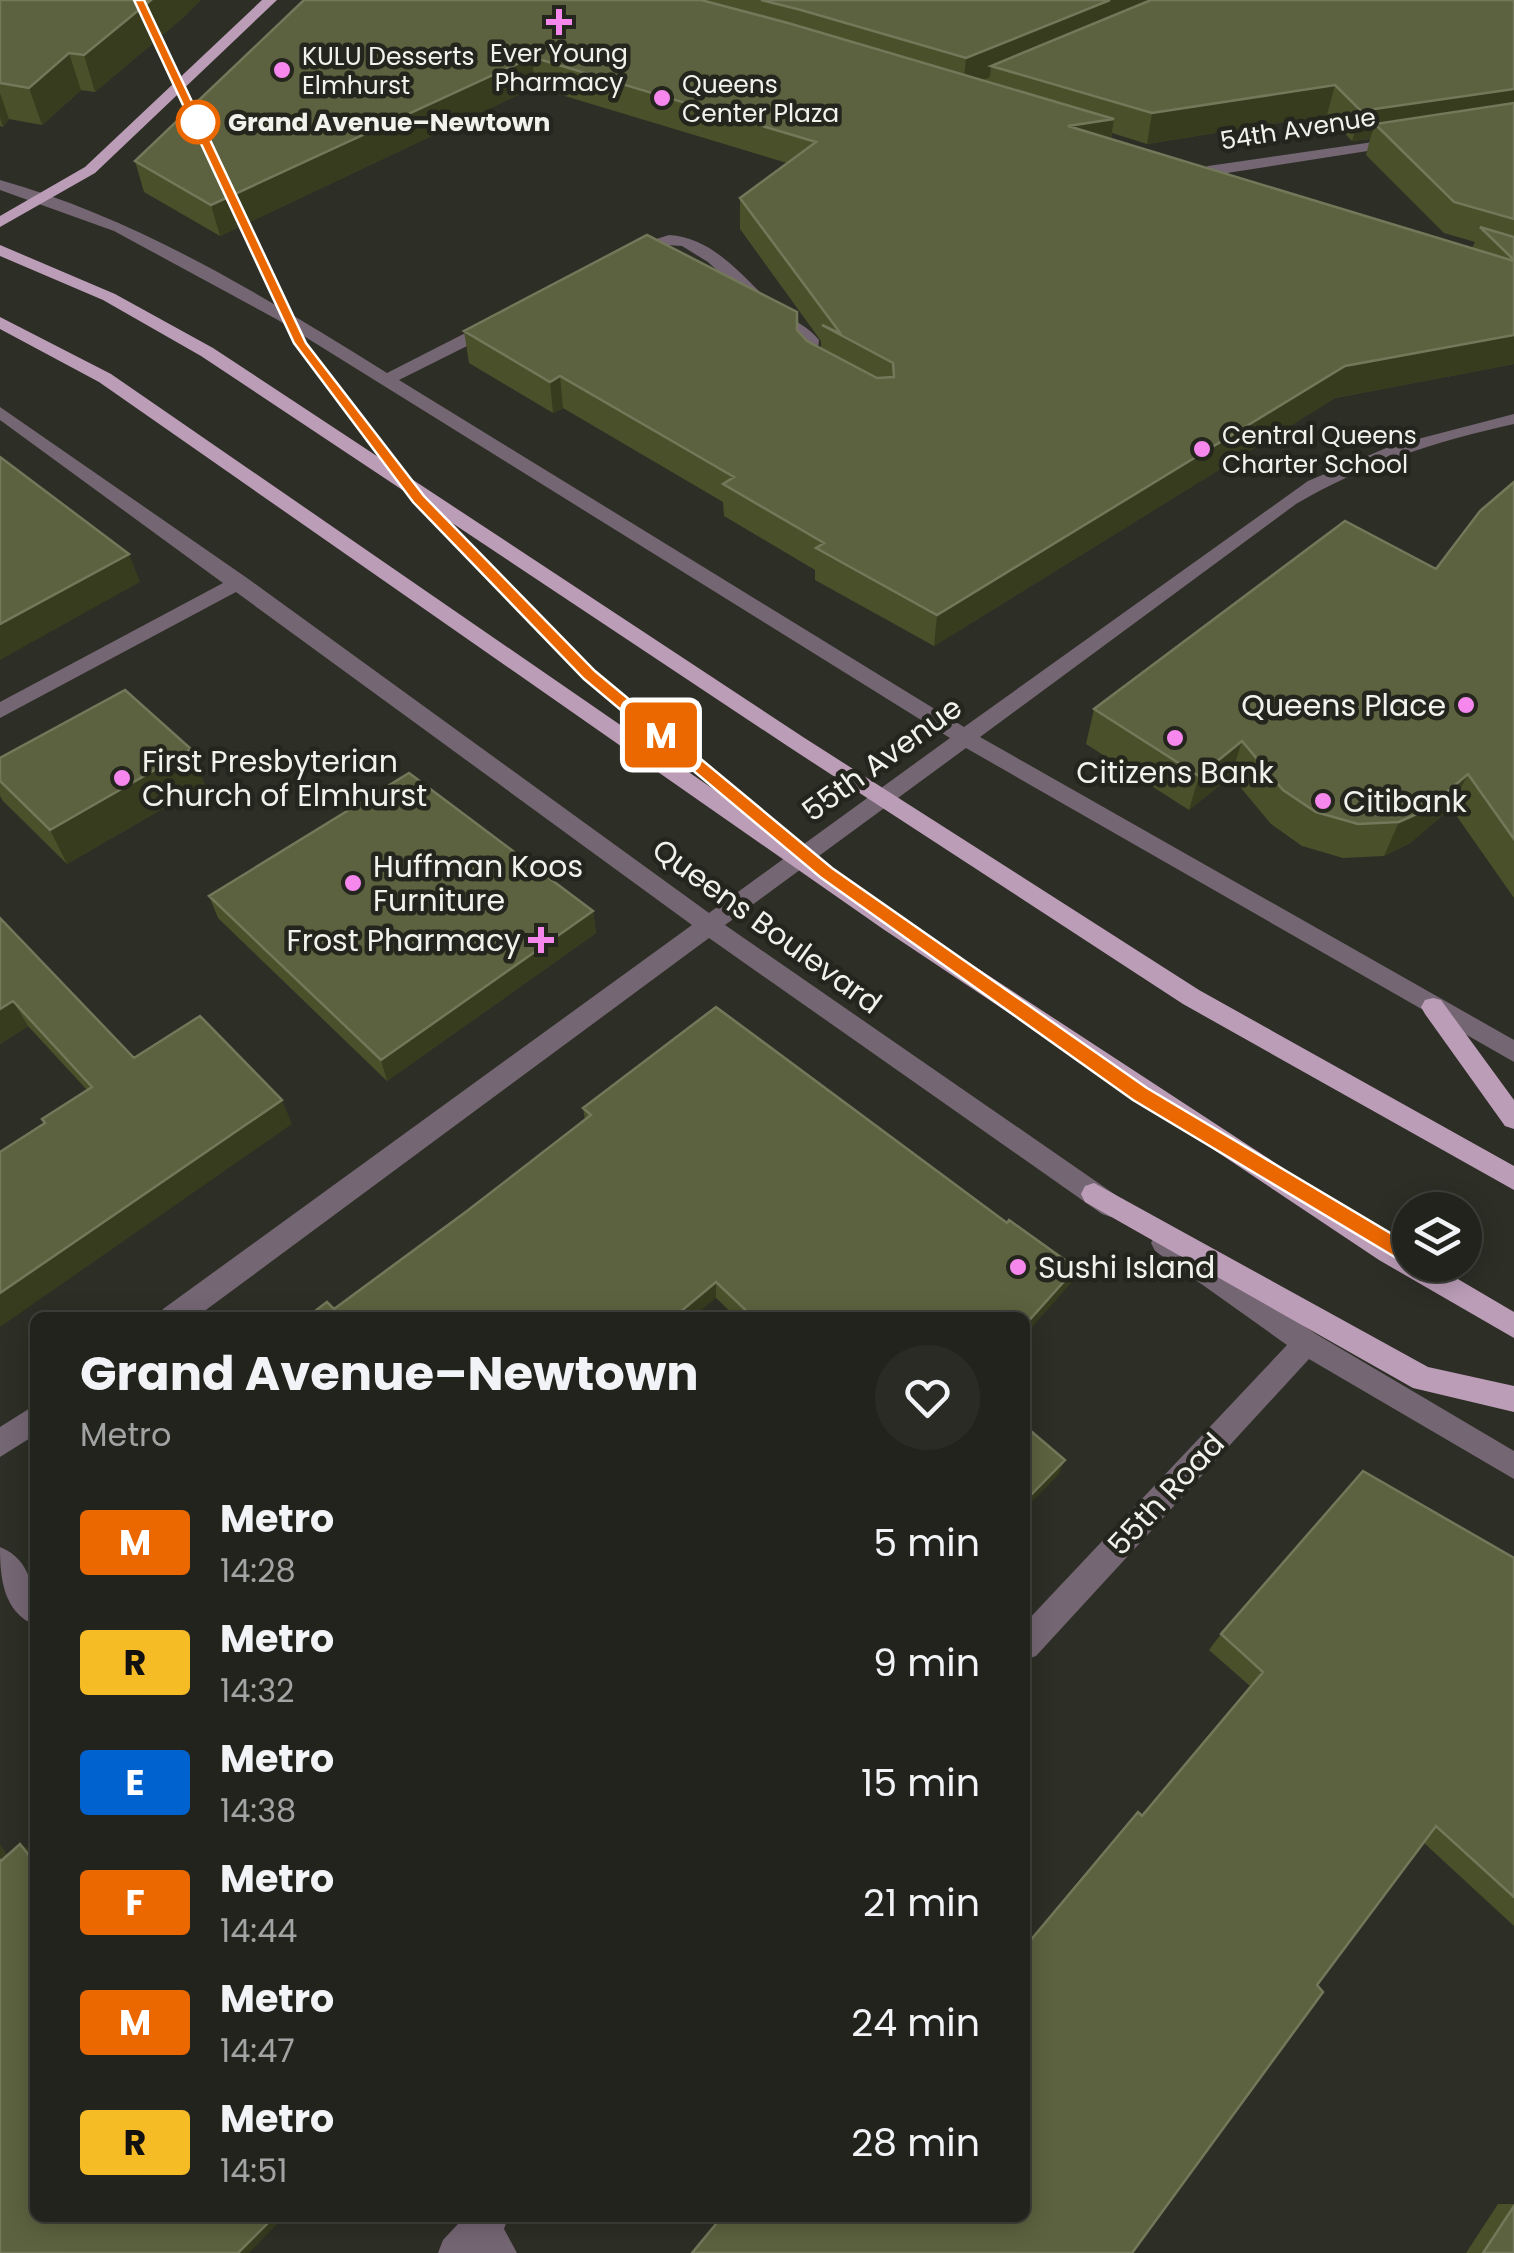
<!DOCTYPE html>
<html lang="en">
<head>
<meta charset="utf-8">
<style>
  body { margin:0; font-family:Poppins,sans-serif; background:#2a2b25; color:#f1f3f6; height:100vh; display:flex; flex-direction:column; font-size:38px; white-space:nowrap }
  * { box-sizing:border-box; margin:0 }
  p { font-size:32px; color:#a2a4a3 }
  .icon { flex:none; width:55px; height:55px; fill:none; stroke:currentColor; stroke-width:2; stroke-linecap:round; stroke-linejoin:round }
  .map { position:relative; flex:1; overflow:hidden }
  .sheet { position:absolute; left:30px; top:1312px; width:1000px; height:910px; display:flex; flex-direction:column; background:#22231c; border-radius:15px; box-shadow:0 5px 25px #0003,0 0 0 2px #3f403b }
  .sheet>* { flex:none }
  .badge { padding:0 20px; border-radius:8px; font-size:35px; line-height:65px }
  .controls { position:absolute; left:1392px; top:1192px; display:grid; gap:20px }
  .controls a { display:grid; place-items:center; width:90px; height:90px; border-radius:50%; background:#22231c; box-shadow:0 5px 25px #0003,0 0 0 2px #3f403b; font-size:50px }
  .map>.badge { position:absolute; translate:-50% -50%; box-shadow:0 0 0 5px #fff }
  .round { display:grid; place-items:center; flex:none; width:105px; height:105px; border-radius:52px; background:#2a2b25 }
  .overview { display:flex; align-items:center; justify-content:space-between; height:170px; padding:0 50px }
  h1 { font-size:48px; font-weight:700; line-height:75px }
  ul { padding:0; list-style:none }
  li { display:flex; align-items:center; gap:30px; height:120px; padding:0 50px }
  li div { flex:1 }
  li b { display:block; font-size:38px }
  li em { font-style:normal }
  li .badge { min-width:110px; font-weight:700; text-align:center }
  .map>svg:first-child { display:block }
</style>
</head>
<body>
<div class="map">
<svg width="1514" height="2253" viewBox="0 0 1514 2253">
  <rect width="100%" height="100%" fill="#2d2f26"/>
  <g fill="none" stroke-linecap="round" stroke-linejoin="round">
    <!-- minor -->
    <path fill="#756673" fill-rule="evenodd" d="M1401 138 1408 142 1406 145 1208 176 1200 171 1208 166Z
      M0 180C139 219 265 297 387 373L487 322H499V330L399 380 964 727 1308 481 1391 446 1514 414V424C1437 441 1364 464 1296 504L980 737 1514 1040V1062L966 748 725 925 1120 1198 1124 1206 1120 1214 1111 1217 1102 1214 709 938 195 1318H160L163 1309 692 925 236 592 0 718V702L223 583 0 420V407L247 578 709 913 950 738 278 320 114 231 0 190Z
      M669 235C718 238 746 283 781 311 794 321 809 327 819 340L817 357 828 365V373H816L802 363 801 339 768 317 708 262 682 246 667 245 632 261 624 256 647 242Z
      M1164 1232 1316 1334 1514 1451V1479L1309 1359 1036 1656 1025 1660V1623L1287 1345 1155 1251 1151 1243 1155 1235Z
      M35 1405V1435L0 1457V1427Z
      M0 1547C33 1560 35 1595 35 1625 3 1612 0 1577 0 1547Z
      M456 2218H508L504 2229 517 2253H438L443 2240 458 2224Z"/>
    <!-- major -->
    <path fill="#bc9db8" fill-rule="evenodd" d="M262 0H277L95 173 0 227V216L85 167Z
      M0 245 115 294 213 348 803 737 1199 990 1514 1166V1190L1183 1004 789 747 201 356 103 300 0 256Z
      M0 317 111 374 899 917 1410 1251V1265H1434L1514 1312V1338L1379 1260 883 929 99 382 0 329Z
      M1433 998 1441 1000 1514 1100V1129L1505 1126 1425 1014 1421 1007 1425 1000Z
      M1094 1183 1428 1367 1514 1386V1412L1413 1388 1085 1202 1081 1194 1085 1186Z"/>
  </g>
  <!-- wall -->
  <path fill="#4a502a" fill-rule="evenodd" d="M0 0 186 15 95 92 81 90 42 125 9 119 3 127 0 126Z
    M304 0H1514V364L1335 398 934 646 815 580V570L724 516 723 502 563 408 553 413 469 363 464 331 797 330 807 341 821 348V341L740 229V198L787 163 535 87 220 236 144 192 135 161ZM1327 115 1352 141 1370 139 1366 155 1444 233 1475 242 1472 248 1111 139 1112 133 1147 144Z
    M1514 482V898L1451 808 1410 843 1384 856 1343 858 1302 846 1271 824 1231 776 1189 810 1086 744 1094 709 1436 569Z
    M0 758 205 784 67 864 3 801 0 796Z
    M209 896 593 911 596 933 387 1081 218 918Z
    M0 918 134 1058 292 1124 45 1123 87 1090 28 1026 0 1044Z
    M583 1108 1007 1223 1076 1268 1071 1283 1025 1318H737L716 1298 467 1211 585 1120Z
    M1514 1558V1926L1423 1842 1025 2218V1945L1128 1823 1141 1815 1250 1686 1209 1650 1221 1634Z
    M1498 2204H1514V2253H1466Z"/>
  <!-- shaded-wall -->
  <path fill="#373c1f" d="M151 0H201L186 15 95 92 84 55Z
    M1110 0H1177L991 66 990 77 963 88 966 58Z
    M69 53 81 90 42 125 29 88Z
    M532 57 535 87 220 236 211 205Z
    M1335 85 1327 115 1147 144 1152 113Z
    M1514 89V118L1375 124 1370 139 1352 141 1361 111Z
    M0 93 9 119 3 127 0 118Z
    M1114 119 1109 150 1068 126Z
    M1514 335V364L1335 398 934 646 937 615 1345 366Z
    M560 376 563 408 553 413 550 382Z
    M129 554 140 582 0 660V624Z
    M1242 741 1231 776 1189 810 1199 776Z
    M191 749 205 784 67 864 50 830Z
    M1468 774 1451 808 1410 843 1384 856 1399 822Z
    M593 911 596 933 387 1081 381 1060Z
    M13 1001 28 1026 0 1044V1009Z
    M282 1100 292 1124 0 1327V1293Z
    M1076 1268 1071 1283 1025 1335V1325Z
    M716 1282V1298L692 1318H673Z
    M1065 1460 1059 1474 1025 1509V1501Z
    M0 1844 15 1868 0 1860Z
    M20 1844 35 1852V1863Z
    M264 2218H274L278 2223 249 2253H238Z"/>
  <!-- building -->
  <path fill="#5c623f" stroke="#73785a" stroke-width="2.5" d="M0 0H151L84 55 69 53 29 88 0 83Z
    M304 0H701L788 23 1114 119 1068 126 1514 261V335L1345 366 937 615 816 548 824 543 723 484 734 477 560 376 550 382 464 331 647 235 797 312V330L807 341 877 378 894 377 893 363 822 325 841 334 740 198 816 142 532 57 211 205 135 161Z
    M761 0H1110L966 58 801 10Z
    M1151 0H1514V89L1361 111 1335 85 1152 113 991 66Z
    M1514 103V219L1454 202 1375 124Z
    M1480 227 1514 237V260Z
    M0 457 129 554 0 624Z
    M1514 482V839L1468 774 1426 810 1399 822 1358 824 1316 812 1283 790 1242 741 1199 776 1094 709 1345 521 1436 569 1480 511Z
    M125 690 191 749 50 830 0 781V758Z
    M409 773 593 911 381 1060 209 896Z
    M0 918 134 1058 200 1016 282 1100 0 1293V1152L45 1123 42 1119 92 1087 13 1001 0 1009Z
    M716 1007 1007 1223 1009 1220 1076 1268 1025 1325V1318H754L716 1282 673 1318H306L327 1302 334 1309 467 1211 591 1115 583 1108Z
    M1025 1426 1065 1460 1025 1501Z
    M1363 1471 1514 1558V1897L1436 1826 1317 1985 1323 1992 1132 2253H692L721 2218H1025V1947L1138 1812 1142 1816 1263 1672 1221 1634Z
    M20 1844 35 1863V2218H264L268 2223 238 2253H0V1860L1 1861Z
    M1514 2206V2253H1483Z"/>
  <!-- line -->
  <path fill="#eb6800" stroke="#fff" stroke-width="2.5" d="M134 0H144L306 343 424 496 595 671 832 868 1147 1088 1417 1249 1420 1255 1417 1262H1403L1133 1100 820 877 584 679 413 502 294 343Z"/>
  <!-- markers -->
  <g fill="#f688ed" stroke="#24261d" stroke-width="4">
    <path d="M554 7h10v10h10v10h-10v10h-10v-10h-10v-10h10z"/>
    <circle cx="282" cy="70" r="10"/>
    <circle cx="662" cy="98" r="10"/>
    <circle cx="1202" cy="449" r="10"/>
    <circle cx="1466" cy="705" r="10"/>
    <circle cx="1175" cy="738" r="10"/>
    <circle cx="122" cy="778" r="10"/>
    <circle cx="1323" cy="801" r="10"/>
    <circle cx="353" cy="883" r="10"/>
    <path d="M536 925h10v10h10v10h-10v10h-10v-10h-10v-10h10z"/>
    <circle cx="1018" cy="1267" r="10"/>
  </g>
  <circle fill="#fff" stroke="#eb6800" stroke-width="5" cx="198" cy="122" r="20"/>
  <g text-anchor="middle" dominant-baseline="central" stroke-width="9" stroke-linejoin="round" paint-order="stroke">
    <!-- far-poi labels -->
    <g font-size="25" fill="#f1f2ec" stroke="#24261d" text-anchor="start">
      <text x="559" y="53" text-anchor="middle">Ever Young<tspan x="559" dy="29">Pharmacy</tspan></text>
      <text x="302" y="56">KULU Desserts<tspan x="302" dy="29">Elmhurst</tspan></text>
      <text x="682" y="84">Queens<tspan x="682" dy="29">Center Plaza</tspan></text>
      <text x="1222" y="435">Central Queens<tspan x="1222" dy="29">Charter School</tspan></text>
    </g>
    <!-- far-stop labels -->
    <g font-size="25" font-weight="bold" fill="#f1f2ec" stroke="#24261d" text-anchor="start">
      <text x="228" y="122">Grand Avenue–Newtown</text>
    </g>
    <!-- far-street labels -->
    <g font-size="25" fill="#f1f2ec" stroke="#24261d">
      <text transform="translate(1298 129) rotate(-9)">54th Avenue</text>
    </g>
    <!-- poi labels -->
    <g font-size="30" fill="#f1f2ec" stroke="#24261d" text-anchor="start">
      <text x="1446" y="705" text-anchor="end">Queens Place</text>
      <text x="142" y="761">First Presbyterian<tspan x="142" dy="34">Church of Elmhurst</tspan></text>
      <text x="1175" y="772" text-anchor="middle">Citizens Bank</text>
      <text x="1343" y="801">Citibank</text>
      <text x="373" y="866">Huffman Koos<tspan x="373" dy="34">Furniture</tspan></text>
      <text x="521" y="940" text-anchor="end">Frost Pharmacy</text>
      <text x="1038" y="1267">Sushi Island</text>
    </g>
    <!-- street labels -->
    <g font-size="30" fill="#f1f2ec" stroke="#24261d">
      <text transform="translate(882 759) rotate(-36)">55th Avenue</text>
      <text transform="translate(767 926) rotate(36)">Queens Boulevard</text>
      <text transform="translate(1166 1494) rotate(-47)">55th Road</text>
    </g>
  </g>
</svg>
<div class="controls">
<a><svg class="icon" aria-label="layers" viewBox="0 0 24 24"><path d="M12 4l9 5-9 5-9-5zM3 14l9 5 9-5"/></svg></a>
</div>
<b class="badge" style="left:661px;top:735px;background:#eb6800;color:#fff">M</b>
<section class="sheet">
<div class="overview"><div><h1>Grand Avenue–Newtown</h1><p>Metro</p></div><a class="round"><svg class="icon" aria-label="heart" viewBox="0 0 24 24"><path d="M12 20l-8-8c-3-5 5-10 8-4 3-6 11-1 8 4z"/></svg></a></div>
<ul>
<li><span class="badge" style="background:#eb6800;color:#fff">M</span><div><b>Metro</b><p>14:28</p></div><em>5 min</em></li>
<li><span class="badge" style="background:#f6bc26;color:#111">R</span><div><b>Metro</b><p>14:32</p></div><em>9 min</em></li>
<li><span class="badge" style="background:#0062cf;color:#fff">E</span><div><b>Metro</b><p>14:38</p></div><em>15 min</em></li>
<li><span class="badge" style="background:#eb6800;color:#fff">F</span><div><b>Metro</b><p>14:44</p></div><em>21 min</em></li>
<li><span class="badge" style="background:#eb6800;color:#fff">M</span><div><b>Metro</b><p>14:47</p></div><em>24 min</em></li>
<li><span class="badge" style="background:#f6bc26;color:#111">R</span><div><b>Metro</b><p>14:51</p></div><em>28 min</em></li>
</ul>
</section>
</div>
</body>
</html>
